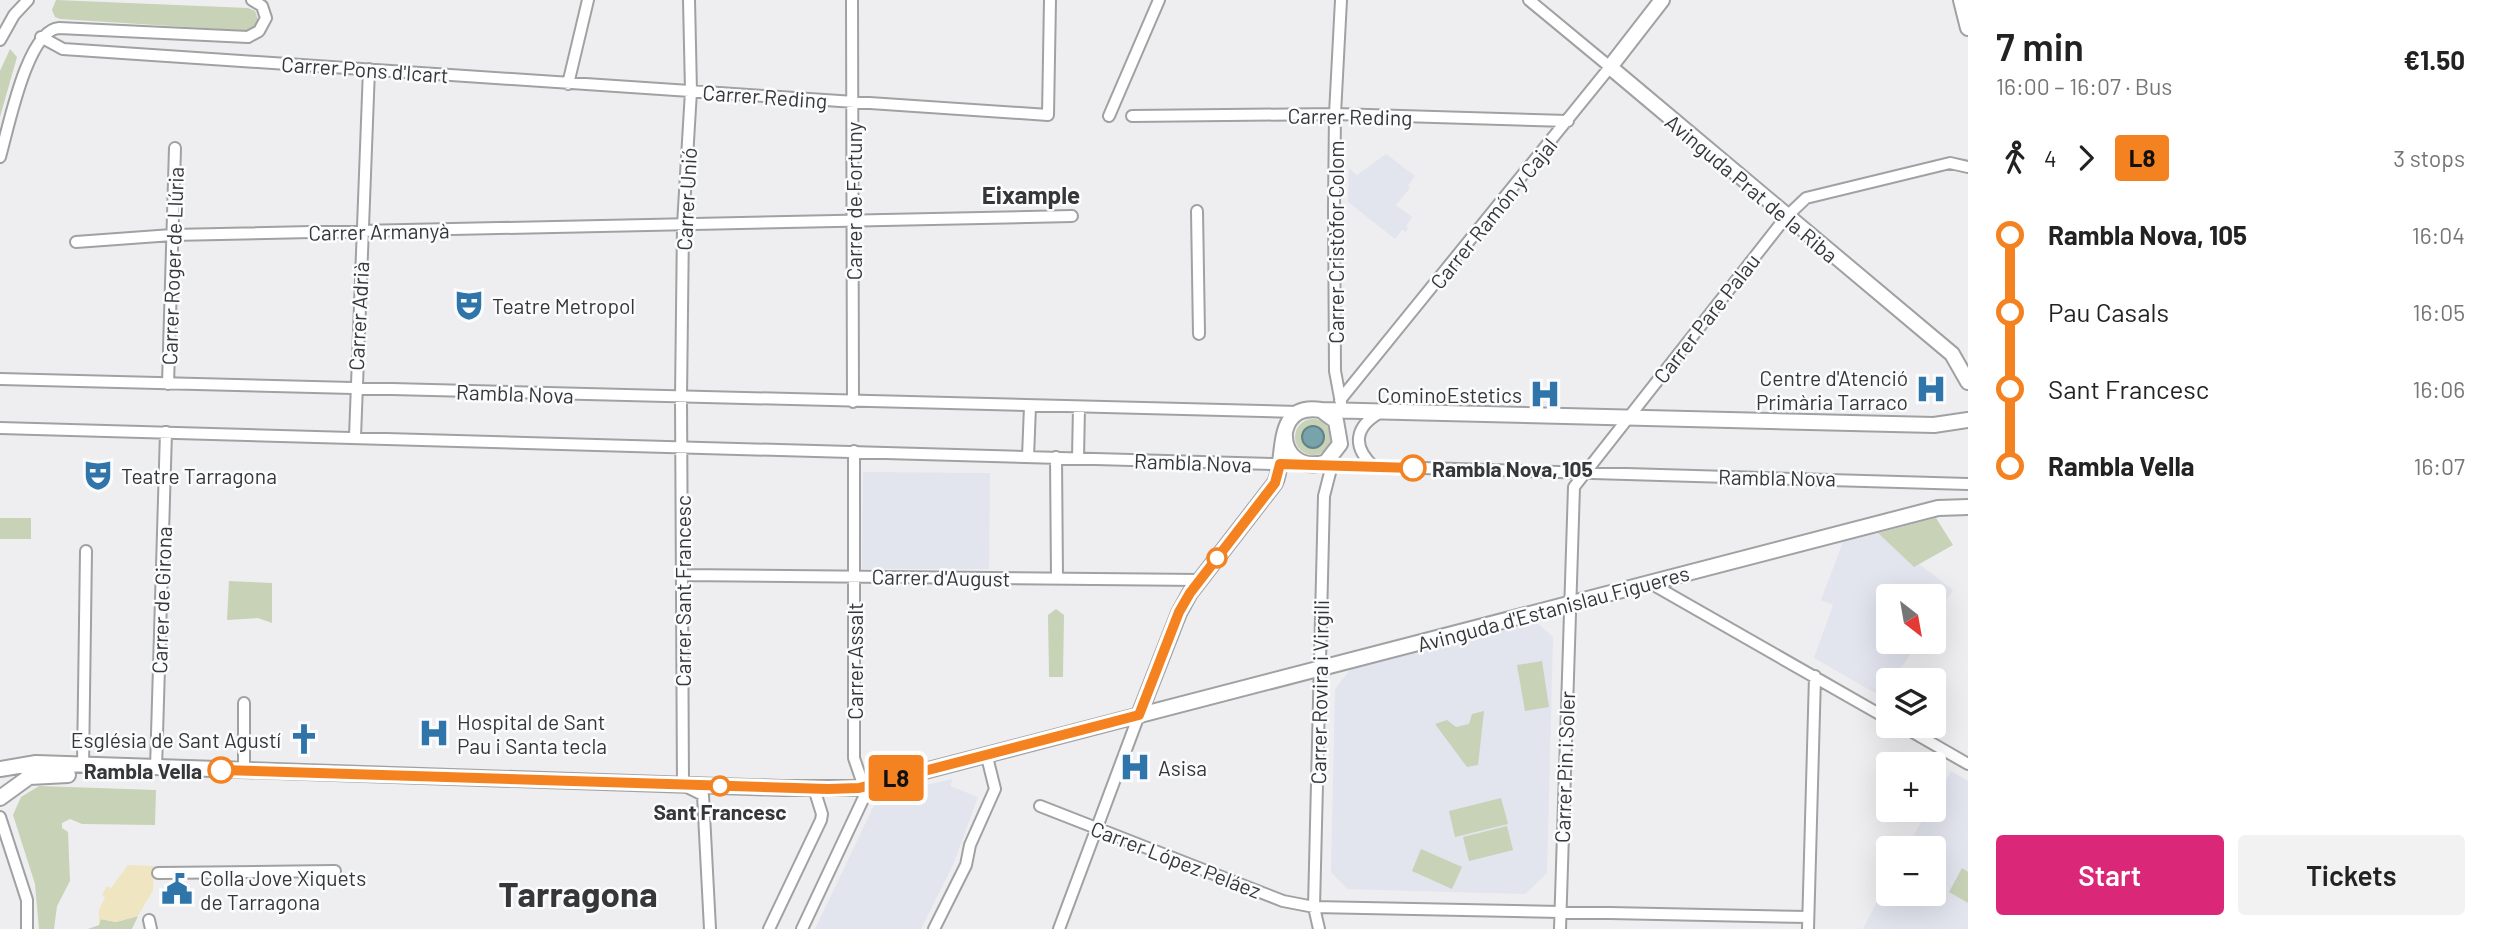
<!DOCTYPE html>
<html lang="en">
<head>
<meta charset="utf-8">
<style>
  body { margin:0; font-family:Barlow,sans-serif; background:#f2f2f2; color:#222; height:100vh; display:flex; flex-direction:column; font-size:26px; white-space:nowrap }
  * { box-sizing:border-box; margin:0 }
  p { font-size:23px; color:#767676 }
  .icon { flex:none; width:38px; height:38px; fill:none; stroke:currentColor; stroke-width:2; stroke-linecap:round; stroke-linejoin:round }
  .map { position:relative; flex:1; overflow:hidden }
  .details { display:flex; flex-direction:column; background:#fff; width:525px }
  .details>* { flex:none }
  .badge { padding:0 14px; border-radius:5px; font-size:24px; line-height:46px }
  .needle { width:46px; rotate:149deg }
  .fabs { position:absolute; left:1876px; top:584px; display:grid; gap:14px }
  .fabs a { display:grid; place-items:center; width:70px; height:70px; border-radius:7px; background:#fff; box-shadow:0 7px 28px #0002; font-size:35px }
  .map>.badge { position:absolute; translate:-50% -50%; box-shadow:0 0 0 4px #fff }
  .legs { display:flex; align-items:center; gap:10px; height:77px; padding:0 28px; font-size:23px }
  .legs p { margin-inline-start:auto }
  .headline { display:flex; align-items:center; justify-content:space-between; height:119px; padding:0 28px }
  h1 { font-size:38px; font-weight:600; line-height:52px }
  .button { display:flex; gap:14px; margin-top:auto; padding:14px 28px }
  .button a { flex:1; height:80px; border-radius:7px; background:#db2777; color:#fff; font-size:28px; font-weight:600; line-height:80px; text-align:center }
  .button a+a { background:#f2f2f2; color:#222 }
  ul { padding:0 28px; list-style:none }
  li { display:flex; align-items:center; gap:24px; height:77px; font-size:26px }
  li i { display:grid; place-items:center; width:10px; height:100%; margin:0 9px; background:currentColor }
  li i::after { content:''; width:18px; height:18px; margin:-9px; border:5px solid; border-radius:50%; background:#fff }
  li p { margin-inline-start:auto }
  li:first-child i { background:linear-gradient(#0000 50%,currentColor 0) }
  li:last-child i { background:linear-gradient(currentColor 50%,#0000 0) }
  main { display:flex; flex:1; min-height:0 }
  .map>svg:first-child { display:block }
</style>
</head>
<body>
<main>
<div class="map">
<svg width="1968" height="929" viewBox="0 0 1968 929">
  <rect width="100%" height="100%" fill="#eeeef1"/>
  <!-- built -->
  <path fill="#e2e4ee" d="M1386 154 1415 176 1408 186 1410 188 1396 205 1412 217 1406 226 1408 228 1406 232 1402 230 1395 239 1348 202 1349 168 1357 175Z
    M863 472 990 473 989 569H862Z
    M1878 533 1914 567 1919 564 1953 590 1934 619V597H1888V642H1918L1893 681H1888L1882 697 1814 658 1833 605 1821 600 1843 542Z
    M1536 622 1553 637 1547 873 1525 894 1347 889 1331 872 1335 689 1350 670Z
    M1951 771 1968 781V929H1863L1888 880V894H1934V849H1906L1928 810H1934V800Z
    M953 779 950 786 978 797 953 865 921 929H815L878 797 909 790 912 792 914 788Z"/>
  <!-- green -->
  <path fill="#c7d2b7" d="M56 0 248 8 255 11 259 22 251 31 60 19 55 17 52 10Z
    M10 49 17 57 0 117V71Z
    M1295 437a18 18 0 1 1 36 0a18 18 0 1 1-36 0Z
    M0 518H31V539H0Z
    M1936 518 1953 545 1914 567 1878 533Z
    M229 581 272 583V623L258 618 227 620Z
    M1056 609 1064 615 1063 677H1049L1048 615Z
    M1542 661 1549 707 1525 711 1517 665Z
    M1484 711 1478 765 1467 767 1435 724 1447 720 1456 727 1469 724 1472 714Z
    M39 786 156 790 155 825 82 824 70 819 62 823V828L68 832 70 881 57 906 54 929H39L35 884 13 815 21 797Z
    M1501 798 1508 824 1455 837 1449 811Z
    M1507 826 1513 850 1469 861 1463 837Z
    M1421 849 1462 867 1452 889 1412 871Z
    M1962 868 1968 872V903L1949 892Z
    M138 916 132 929H88L99 925 100 919 116 922Z"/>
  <!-- sand -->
  <path fill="#efe5c0" d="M128 865 154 866 153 890 138 916 116 922 101 919 99 925V910L105 897 102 895 107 886 111 888Z"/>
  <!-- water -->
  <path fill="#77a3ab" stroke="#648388" stroke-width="2" d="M1302 437a11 11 0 1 1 22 0a11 11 0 1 1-22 0Z"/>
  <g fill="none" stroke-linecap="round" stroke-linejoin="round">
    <defs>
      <path id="street" d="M689 0 691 91 683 225 681 398 683 785 703 795 710 929
        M852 0 853 402
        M41 37 63 49 1048 115 1050 0
        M0 40 14 15 28 0
        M568 84 588 0
        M1109 116 1159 0
        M1132 116 1335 114 1568 121
        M0 157C8 130 27 30 59 28L248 37 259 31 266 18 262 6 252 0
        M1197 211 1199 334
        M76 242 172 235 1072 216
        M0 379 1299 412
        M168 384 175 148
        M1340 400 1610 67 1529 0
        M1341 403 1335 371 1334 208 1335 114 1341 0
        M0 428 1306 465
        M355 437 369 69
        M1028 457 1030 406
        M1056 457 1057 578
        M1078 458 1079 407
        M1318 465 1968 484
        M1374 467C1351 446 1355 426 1381 412
        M681 575 1200 580
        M1650 583 1888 719
        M1902 726 1968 764
        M83 766 86 551
        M156 768 166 432
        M244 770V703
        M1040 806 1283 901 1314 907 1808 917
        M0 817 27 900V929
        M158 873 335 871
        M149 920 151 929
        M769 929 821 820 822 814 816 795
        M802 929 866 793 854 758V451
        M934 929 966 865 970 845 995 789 988 761
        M1059 929 1139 715
        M1319 929 1314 907 1324 496 1333 461
        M1560 929 1574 487 1786 217 1806 198 1950 163 1968 167
        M1808 929 1815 676"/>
      <path id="secondary" d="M1662 0 1610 67 1952 354 1968 382
        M1961 0 1968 28
        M1321 410 1934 425 1968 420
        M1139 715 1179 613 1190 593 1275 483C1287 458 1272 402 1321 410L1336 421 1340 444 1326 462C1303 470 1283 456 1285 431
        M0 769 36 763 782 788H859L1938 508 1968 507
        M0 798 29 777 68 775"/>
    </defs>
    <!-- street casing -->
    <use href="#street" stroke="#a0a1a3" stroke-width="14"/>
    <!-- secondary casing -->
    <use href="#secondary" stroke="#a0a1a3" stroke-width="18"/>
    <!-- street -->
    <use href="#street" stroke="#fff" stroke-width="10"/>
    <!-- secondary -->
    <use href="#secondary" stroke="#fff" stroke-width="14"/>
  </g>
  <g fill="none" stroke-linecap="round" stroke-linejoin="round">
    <defs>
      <path id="line-1" d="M221 770 828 789 859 788 1139 715 1179 612 1190 593 1275 483 1280 464 1413 468"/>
    </defs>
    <!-- line-1 casing -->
    <use href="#line-1" stroke="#fff" stroke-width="16"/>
    <!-- line-1 -->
    <use href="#line-1" stroke="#f58220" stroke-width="10"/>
  </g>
  <!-- icons -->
  <defs>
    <symbol id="theatre-bare" viewBox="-9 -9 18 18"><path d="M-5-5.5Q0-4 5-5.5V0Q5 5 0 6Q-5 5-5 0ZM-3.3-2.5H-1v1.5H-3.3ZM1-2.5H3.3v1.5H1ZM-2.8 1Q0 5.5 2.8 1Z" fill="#3075aa" stroke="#fbfcfe" stroke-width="2.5" paint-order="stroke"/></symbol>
    <symbol id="hospital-bare" viewBox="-9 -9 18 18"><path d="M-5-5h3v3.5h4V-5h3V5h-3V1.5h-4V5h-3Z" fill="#3075aa" stroke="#fbfcfe" stroke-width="2.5" paint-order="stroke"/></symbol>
    <symbol id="church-bare" viewBox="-9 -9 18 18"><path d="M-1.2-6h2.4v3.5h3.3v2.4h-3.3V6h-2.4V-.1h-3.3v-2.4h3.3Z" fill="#3075aa" stroke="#fbfcfe" stroke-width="2.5" paint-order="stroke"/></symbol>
    <symbol id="civic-bare" viewBox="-9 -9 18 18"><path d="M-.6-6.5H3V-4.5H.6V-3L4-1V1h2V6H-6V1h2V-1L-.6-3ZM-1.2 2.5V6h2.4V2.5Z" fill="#3075aa" stroke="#fbfcfe" stroke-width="2.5" paint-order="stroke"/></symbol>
  </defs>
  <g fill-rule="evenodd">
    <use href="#theatre-bare" x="447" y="283" width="44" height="44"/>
    <use href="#hospital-bare" x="1909" y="367" width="44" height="44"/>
    <use href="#hospital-bare" x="1523" y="372" width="44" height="44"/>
    <use href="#theatre-bare" x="76" y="453" width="44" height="44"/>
    <use href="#hospital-bare" x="412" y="711" width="44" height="44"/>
    <use href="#church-bare" x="282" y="717" width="44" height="44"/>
    <use href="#hospital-bare" x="1113" y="745" width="44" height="44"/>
    <use href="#civic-bare" x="155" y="867" width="44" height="44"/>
  </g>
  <!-- markers -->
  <g fill="#fff" stroke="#f58220" stroke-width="3.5">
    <circle cx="1413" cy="468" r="12"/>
    <circle cx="1217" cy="558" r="9"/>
    <circle cx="221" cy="770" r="12"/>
    <circle cx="720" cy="786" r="9"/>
  </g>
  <g text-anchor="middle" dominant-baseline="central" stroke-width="5" stroke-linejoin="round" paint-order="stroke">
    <!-- street labels -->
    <g font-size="21" fill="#373738" stroke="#fbfcfe">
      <text transform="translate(365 69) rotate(4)">Carrer Pons d'Icart</text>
      <text transform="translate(765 96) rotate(4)">Carrer Reding</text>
      <text transform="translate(1350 116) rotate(1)">Carrer Reding</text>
      <text transform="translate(1752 188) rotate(40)">Avinguda Prat de la Riba</text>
      <text transform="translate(686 199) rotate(-87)">Carrer Unió</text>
      <text transform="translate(853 201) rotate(-90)">Carrer de Fortuny</text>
      <text transform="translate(1493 213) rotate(-51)">Carrer Ramón y Cajal</text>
      <text transform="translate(379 231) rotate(-1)">Carrer Armanyà</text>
      <text transform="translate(1335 242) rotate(-90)">Carrer Cristòfor Colom</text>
      <text transform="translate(172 266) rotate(-88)">Carrer Roger de Llúria</text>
      <text transform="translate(358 316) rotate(-87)">Carrer Adrià</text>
      <text transform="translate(1706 318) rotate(-52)">Carrer Pare Palau</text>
      <text transform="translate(515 393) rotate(2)">Rambla Nova</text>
      <text transform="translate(1193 462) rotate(2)">Rambla Nova</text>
      <text transform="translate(1777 477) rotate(1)">Rambla Nova</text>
      <text transform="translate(941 577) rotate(1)">Carrer d'August</text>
      <text transform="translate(682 591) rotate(-90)">Carrer Sant Francesc</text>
      <text transform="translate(161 600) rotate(-88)">Carrer de Girona</text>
      <text transform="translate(1553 608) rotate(-15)">Avinguda d'Estanislau Figueres</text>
      <text transform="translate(854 661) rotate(-90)">Carrer Assalt</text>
      <text transform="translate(1319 692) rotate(-89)">Carrer Rovira i Virgili</text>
      <text transform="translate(1564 767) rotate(-88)">Carrer Pin i Soler</text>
      <text transform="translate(1176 859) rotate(21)">Carrer López Peláez</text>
    </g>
    <!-- poi labels -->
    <g font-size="21" fill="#373738" stroke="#fbfcfe" text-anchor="start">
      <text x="492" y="305">Teatre Metropol</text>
      <text x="1908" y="377" text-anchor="end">Centre d'Atenció<tspan x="1908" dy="24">Primària Tarraco</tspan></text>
      <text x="1522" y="394" text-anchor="end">CominoEstetics</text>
      <text x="121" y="475">Teatre Tarragona</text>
      <text x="457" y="721">Hospital de Sant<tspan x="457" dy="24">Pau i Santa tecla</tspan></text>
      <text x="281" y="739" text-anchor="end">Església de Sant Agustí</text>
      <text x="1158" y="767">Asisa</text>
      <text x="200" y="877">Colla Jove Xiquets<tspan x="200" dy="24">de Tarragona</tspan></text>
    </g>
    <!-- stop labels -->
    <g font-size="21" font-weight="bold" fill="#373738" stroke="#fbfcfe" text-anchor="start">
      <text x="1432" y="468">Rambla Nova, 105</text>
      <text x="202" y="770" text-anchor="end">Rambla Vella</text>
      <text x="720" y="811" text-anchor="middle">Sant Francesc</text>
    </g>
    <!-- quarter labels -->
    <g font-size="24" font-weight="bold" fill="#373738" stroke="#fbfcfe">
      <text x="1031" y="194">Eixample</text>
    </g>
    <!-- town labels -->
    <g font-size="35" font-weight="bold" fill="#373738" stroke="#fbfcfe">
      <text x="578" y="893">Tarragona</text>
    </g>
  </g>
</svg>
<div class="fabs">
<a><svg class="needle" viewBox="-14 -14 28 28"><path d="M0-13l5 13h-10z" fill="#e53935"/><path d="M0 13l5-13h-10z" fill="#767676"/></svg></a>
<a><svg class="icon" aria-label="layers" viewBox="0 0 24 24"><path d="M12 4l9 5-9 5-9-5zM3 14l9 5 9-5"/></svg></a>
<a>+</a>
<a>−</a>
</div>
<b class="badge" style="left:896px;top:778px;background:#f58220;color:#111">L8</b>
</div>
<section class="details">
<div class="headline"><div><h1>7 min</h1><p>16:00 – 16:07 · Bus</p></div><b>€1.50</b></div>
<div class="legs"><svg class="icon" aria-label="walk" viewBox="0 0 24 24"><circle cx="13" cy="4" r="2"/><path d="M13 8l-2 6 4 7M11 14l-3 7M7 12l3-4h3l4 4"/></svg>4<svg class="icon" aria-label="forward" viewBox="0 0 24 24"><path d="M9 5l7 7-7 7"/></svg><b class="badge" style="background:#f58220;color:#111">L8</b><p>3 stops</p></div>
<ul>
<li><i style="color:#f58220"></i><b>Rambla Nova, 105</b><p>16:04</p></li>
<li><i style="color:#f58220"></i><span>Pau Casals</span><p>16:05</p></li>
<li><i style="color:#f58220"></i><span>Sant Francesc</span><p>16:06</p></li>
<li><i style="color:#f58220"></i><b>Rambla Vella</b><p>16:07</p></li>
</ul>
<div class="button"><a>Start</a><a>Tickets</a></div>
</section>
</main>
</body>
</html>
